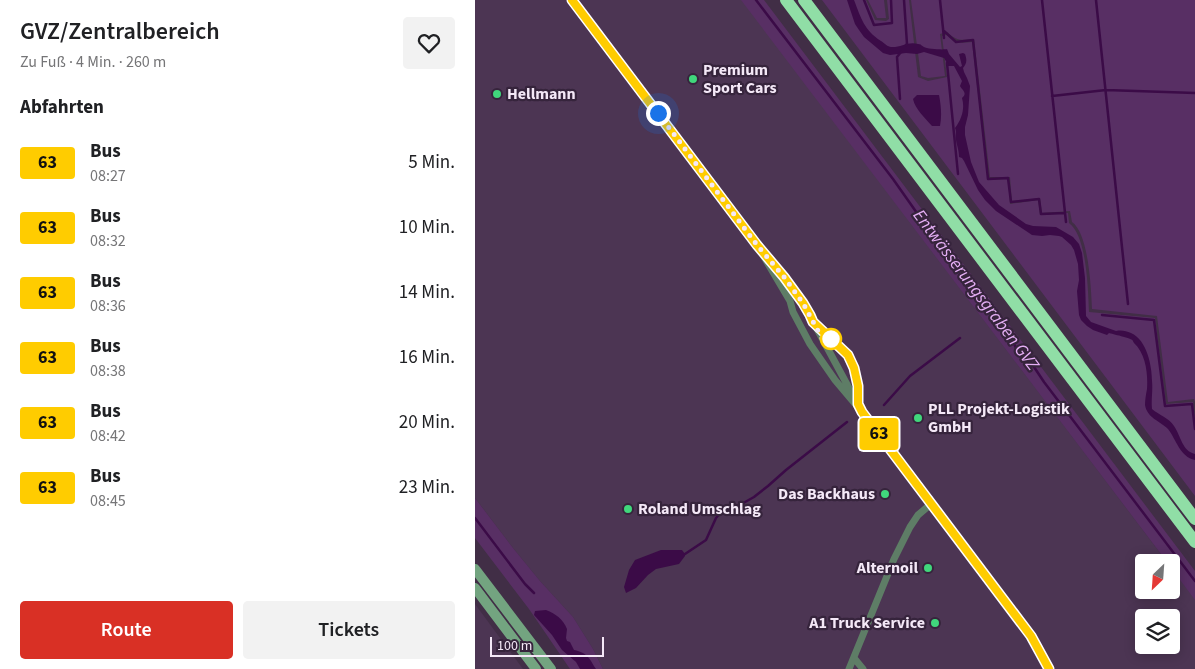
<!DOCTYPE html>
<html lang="de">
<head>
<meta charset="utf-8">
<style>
  body { margin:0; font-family:"Source Sans 3",sans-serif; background:#f2f2f2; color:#202124; height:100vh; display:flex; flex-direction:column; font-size:19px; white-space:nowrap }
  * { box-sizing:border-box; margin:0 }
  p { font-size:16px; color:#757577 }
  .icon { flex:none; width:28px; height:28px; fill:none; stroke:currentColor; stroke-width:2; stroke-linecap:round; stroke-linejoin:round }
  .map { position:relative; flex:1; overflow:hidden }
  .side { display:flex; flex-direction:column; background:#fff; width:475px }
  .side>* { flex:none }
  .badge { padding:0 10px; border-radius:4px; font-size:18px; line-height:32px }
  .needle { width:32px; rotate:205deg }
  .controls { position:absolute; left:660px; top:554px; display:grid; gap:10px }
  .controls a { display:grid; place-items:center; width:45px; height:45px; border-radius:5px; background:#fff; box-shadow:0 2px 12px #0003; font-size:25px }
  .scale { position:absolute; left:15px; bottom:12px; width:114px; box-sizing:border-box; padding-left:5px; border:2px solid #f4e8f7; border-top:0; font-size:14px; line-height:18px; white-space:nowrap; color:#f4e8f7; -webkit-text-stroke:4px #36243c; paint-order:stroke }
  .you { position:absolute; width:25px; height:25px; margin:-12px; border:4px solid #fff; border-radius:50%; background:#1a73e8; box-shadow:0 0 0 8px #1a73e833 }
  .map>.badge { position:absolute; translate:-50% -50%; box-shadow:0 0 0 2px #fff }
  h2 { padding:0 20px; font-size:19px; line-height:45px }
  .round { display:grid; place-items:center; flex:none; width:52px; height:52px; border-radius:5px; background:#f2f2f2 }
  .summary { display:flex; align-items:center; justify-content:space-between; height:85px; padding:0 20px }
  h1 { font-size:24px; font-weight:600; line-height:38px }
  .cta { display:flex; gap:10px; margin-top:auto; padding:10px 20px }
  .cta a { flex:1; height:58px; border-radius:5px; background:#d93025; color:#fff; font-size:20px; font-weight:600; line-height:58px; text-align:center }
  .cta a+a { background:#f2f2f2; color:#202124 }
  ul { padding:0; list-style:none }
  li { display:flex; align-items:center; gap:15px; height:65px; padding:0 20px }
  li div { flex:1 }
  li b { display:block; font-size:19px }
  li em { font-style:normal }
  li .badge { min-width:55px; font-weight:700; text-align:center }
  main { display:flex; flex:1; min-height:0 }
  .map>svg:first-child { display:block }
</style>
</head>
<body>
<main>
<section class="side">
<div class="summary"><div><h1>GVZ/Zentralbereich</h1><p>Zu Fuß · 4 Min. · 260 m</p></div><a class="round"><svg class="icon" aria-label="heart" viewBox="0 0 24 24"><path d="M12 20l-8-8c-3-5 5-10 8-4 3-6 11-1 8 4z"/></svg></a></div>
<h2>Abfahrten</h2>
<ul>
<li><span class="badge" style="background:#fc0;color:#111">63</span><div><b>Bus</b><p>08:27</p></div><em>5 Min.</em></li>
<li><span class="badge" style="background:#fc0;color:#111">63</span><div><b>Bus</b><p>08:32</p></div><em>10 Min.</em></li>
<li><span class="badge" style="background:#fc0;color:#111">63</span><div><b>Bus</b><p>08:36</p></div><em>14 Min.</em></li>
<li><span class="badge" style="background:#fc0;color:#111">63</span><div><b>Bus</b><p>08:38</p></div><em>16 Min.</em></li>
<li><span class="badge" style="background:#fc0;color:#111">63</span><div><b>Bus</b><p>08:42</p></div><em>20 Min.</em></li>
<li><span class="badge" style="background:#fc0;color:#111">63</span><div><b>Bus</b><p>08:45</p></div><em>23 Min.</em></li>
</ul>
<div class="cta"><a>Route</a><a>Tickets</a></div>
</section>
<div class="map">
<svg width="720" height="669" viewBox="0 0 720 669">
  <rect width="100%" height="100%" fill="#412e46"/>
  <!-- built -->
  <path fill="#4c3553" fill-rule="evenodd" d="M0 0H267L692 562H669V590H696V568L720 599V669H128L118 649 98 617 65 581 38 548 0 498ZM669 618H696V645H669Z
    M0 604 48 669H0Z"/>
  <!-- green -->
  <path fill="#582f64" d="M266 0H289L720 571V600L696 568V562H692Z
    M347 0H391L400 20 411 21 414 19 412 0H434L443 77 453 81 472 77 467 36 472 35C481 44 485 43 497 42L513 180 533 179 535 204 563 200 565 215 593 213 594 223C612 236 613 290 614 312L680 318 691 404 718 402 720 421V496Z
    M393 0H409L411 18H402Z
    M436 0H720V402L719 399 693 402 682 316 617 309C616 289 614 234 597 222L595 211 567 213 565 198 537 202 535 177H515L499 39C486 40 483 42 472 32L465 34 470 76 453 78 446 76Z
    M0 498 38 548 65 581 98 617 118 649 128 669H95L54 609 0 538Z"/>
  <!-- water -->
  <path fill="#3b0b47" d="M372 0H379C386 18 389 30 406 41 409 43 413 47 416 47 425 48 433 41 443 44 448 45 445 45 449 47 452 49 469 50 472 49L474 54 485 67 487 66 484 54 488 53 490 54C492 60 492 63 488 68L489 72 492 78 495 86 493 115 490 127V135L496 162 504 182 524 205 551 224 558 226 581 227 598 237 604 244 607 253 610 278 611 316 616 322 641 331C647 330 651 331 656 333 672 340 677 366 677 381 678 391 676 399 677 409 684 415 694 418 699 426 706 436 707 451 720 454V460C705 457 701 439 693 429 685 421 672 418 670 405 670 400 671 394 672 389 673 374 671 354 659 343 658 342 658 340 657 340 656 338 637 334 634 333L632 335 618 330 612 326 606 320 604 315 602 291 604 280 603 264 599 250 596 245 587 237 584 236 575 235 567 236 557 235 521 211 510 200 503 190 489 161 487 158 484 157C484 150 482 146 481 140 480 135 482 133 480 128 487 119 490 108 487 98 493 93 487 90 485 86L487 81 479 66H472V63L469 58 449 52 442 54 431 53 415 55 408 53 389 37 384 30 380 24Z
    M442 95H464C466 105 467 116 465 126H457C450 118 440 109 438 99Z
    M186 550H207L210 554V556L204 564 181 569 173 575 161 588 151 593 149 587 154 570 160 560Z
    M71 610C81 614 88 619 92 629L91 638 92 641 95 642 99 650C113 653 114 658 121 669H105L101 662 87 650 77 635 59 615 60 611Z"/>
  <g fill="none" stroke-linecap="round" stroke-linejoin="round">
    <!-- stream -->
    <path stroke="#3b0b47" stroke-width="2.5" d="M281 0 418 179 449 223 480 261 532 329 542 350 551 355 569 382 720 581
      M389 0 399 25 417 23 416 0
      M429 0 432 44 431 45
      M465 0 469 38
      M567 0 591 222
      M621 0 653 304
      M469 31 481 42 498 40 513 179 533 178 536 202 564 199 566 214 590 213
      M472 63 483 174
      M577 96 631 90 720 93
      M425 99 422 57 426 52
      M627 315 679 320 690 406 717 404 720 429
      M409 405 435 376 485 338
      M0 518 50 584 59 593
      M210 554 231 540 241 518 247 511 263 506 279 497 293 486 311 470 372 422"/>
    <!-- street -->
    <path stroke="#5e7d66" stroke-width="7" d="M97 0 284 247
      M282 245 315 301 318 312 335 344 360 380 387 412 556 636 574 669
      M293 257 328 303 381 401
      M379 658 388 669
      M374 669 419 559 435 527 443 515 456 504"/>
    <!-- secondary -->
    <path stroke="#73a480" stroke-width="10" d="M0 569 76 669
      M0 588 61 669"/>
    <!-- highway -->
    <path stroke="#90dea6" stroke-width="12" d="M311 0 720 542
      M329 0 720 519"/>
  </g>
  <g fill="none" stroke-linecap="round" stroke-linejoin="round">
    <defs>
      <path id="line" d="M97 0 282 245 309 277 328 303 335 315 338 322 373 355 379 368 383 386V404L387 412 556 636 574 669"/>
    </defs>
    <!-- line casing -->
    <use href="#line" stroke="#fff" stroke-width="11"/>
    <!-- line -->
    <use href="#line" stroke="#fc0" stroke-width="8"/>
    <!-- walk -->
    <path stroke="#f4e8f7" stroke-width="5" stroke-dasharray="0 9" d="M183 113 282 245 309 277 328 303 349 342 356 339"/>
  </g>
  <!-- markers -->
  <g fill="#40d77c" stroke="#36243c" stroke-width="2">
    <circle cx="218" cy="79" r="5"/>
    <circle cx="22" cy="94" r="5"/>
    <circle cx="443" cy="418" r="5"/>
    <circle cx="410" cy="494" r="5"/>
    <circle cx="153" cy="509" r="5"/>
    <circle cx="453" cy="568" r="5"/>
    <circle cx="460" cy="623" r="5"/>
  </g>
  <circle fill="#fff" stroke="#fc0" stroke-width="2.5" cx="356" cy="339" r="10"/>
  <g text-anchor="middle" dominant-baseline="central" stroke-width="4.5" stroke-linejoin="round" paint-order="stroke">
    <!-- poi labels -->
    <g font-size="16" font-weight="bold" fill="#f4e8f7" stroke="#36243c" text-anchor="start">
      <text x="228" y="70">Premium<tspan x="228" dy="18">Sport Cars</tspan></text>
      <text x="32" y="94">Hellmann</text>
      <text x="453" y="409">PLL Projekt-Logistik<tspan x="453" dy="18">GmbH</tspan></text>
      <text x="400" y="494" text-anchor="end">Das Backhaus</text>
      <text x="163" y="509">Roland Umschlag</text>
      <text x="443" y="568" text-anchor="end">Alternoil</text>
      <text x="450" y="623" text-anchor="end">A1 Truck Service</text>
    </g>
    <!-- water labels -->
    <g font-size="18" font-style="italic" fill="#e4aef4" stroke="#36243c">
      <text transform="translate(501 290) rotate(53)">Entwässerungsgraben GVZ</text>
    </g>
  </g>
</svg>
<div class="controls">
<a><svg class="needle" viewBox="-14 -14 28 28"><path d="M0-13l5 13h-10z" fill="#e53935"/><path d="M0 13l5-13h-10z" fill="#757577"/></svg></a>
<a><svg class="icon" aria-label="layers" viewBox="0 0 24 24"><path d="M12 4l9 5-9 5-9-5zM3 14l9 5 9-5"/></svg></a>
</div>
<div class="scale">100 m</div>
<div class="you" style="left:183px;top:113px"></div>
<b class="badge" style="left:404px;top:434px;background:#fc0;color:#111">63</b>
</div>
</main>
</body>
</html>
